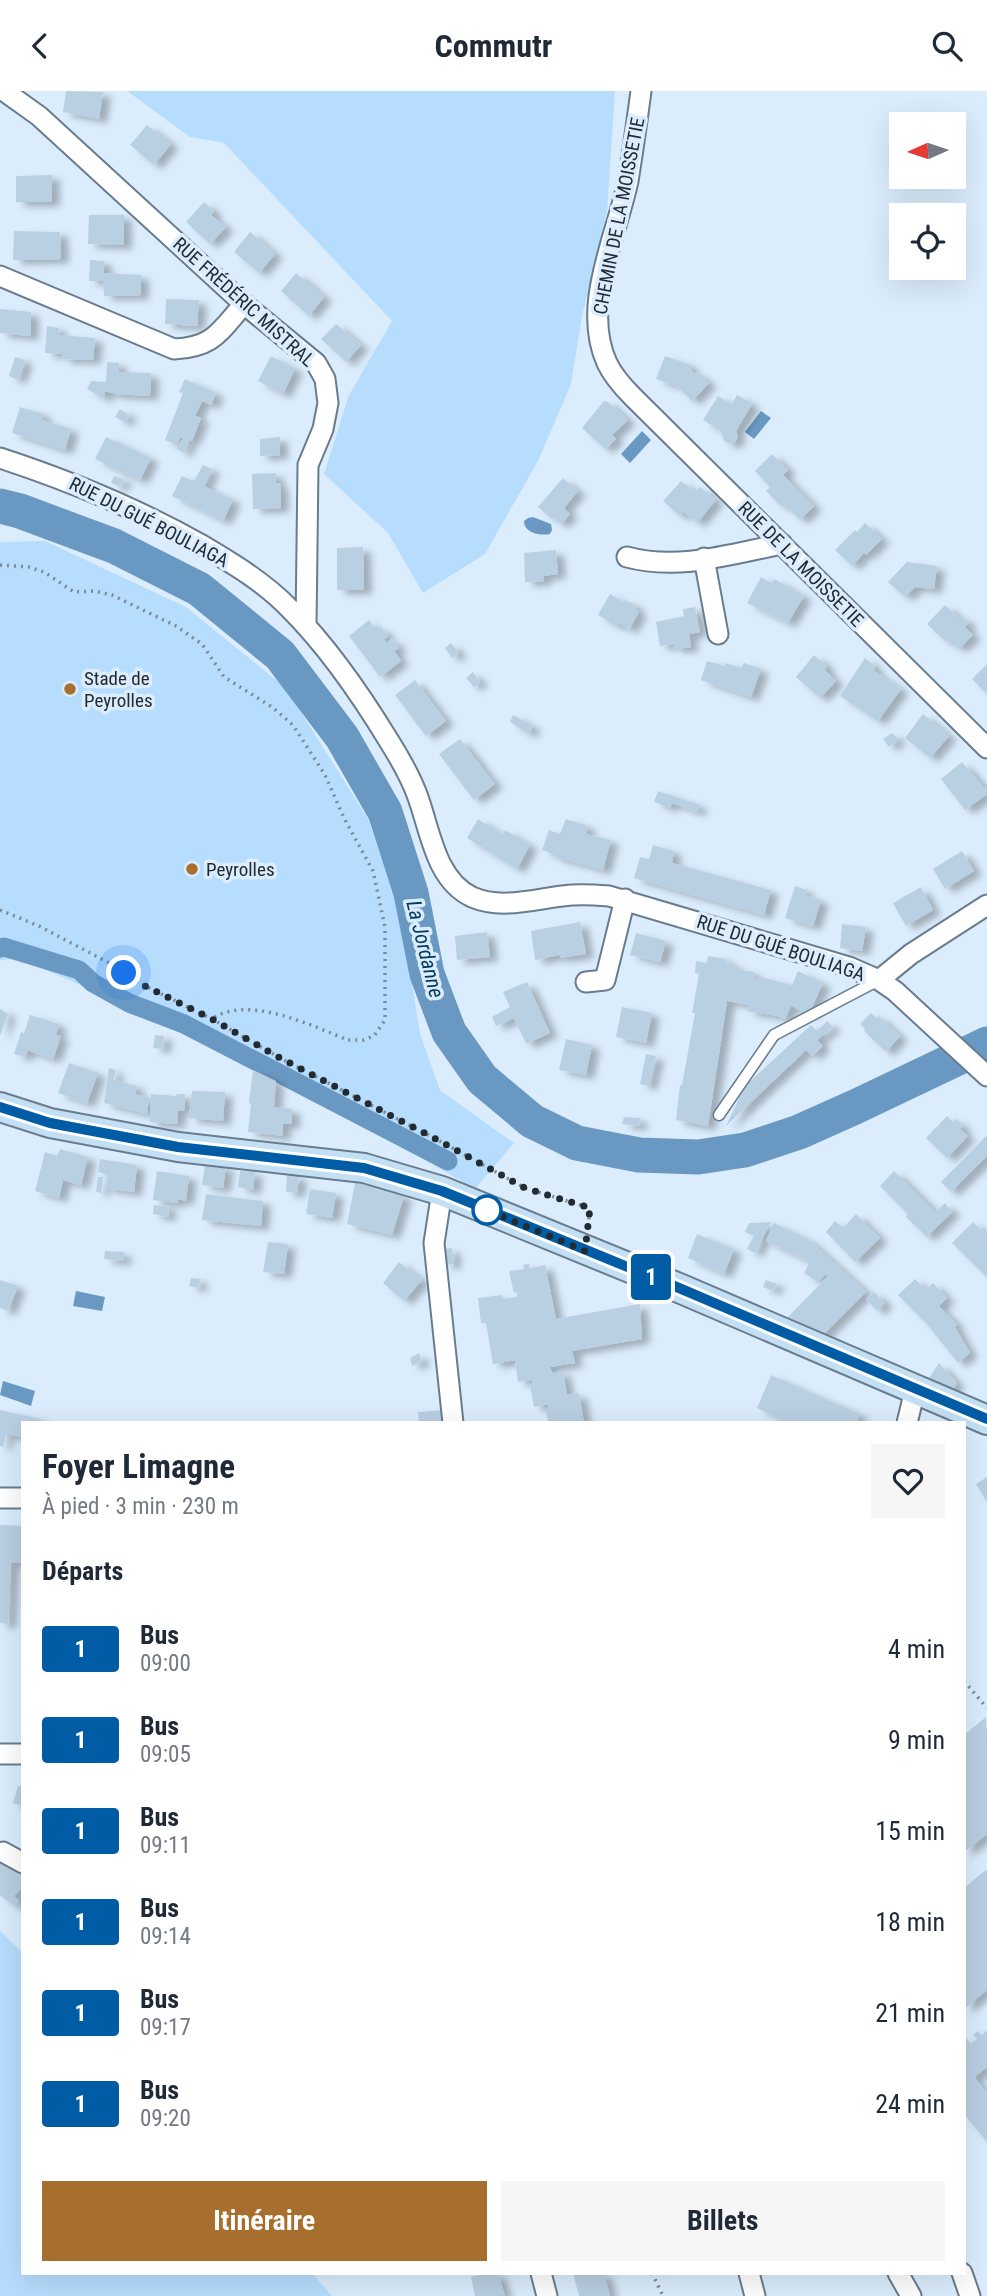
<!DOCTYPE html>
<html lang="fr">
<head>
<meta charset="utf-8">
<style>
  body { margin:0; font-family:"Roboto Condensed",sans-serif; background:#f6f6f7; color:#1f2937; height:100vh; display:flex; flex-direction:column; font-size:26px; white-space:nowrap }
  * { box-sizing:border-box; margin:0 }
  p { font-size:23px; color:#747a83 }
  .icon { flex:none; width:38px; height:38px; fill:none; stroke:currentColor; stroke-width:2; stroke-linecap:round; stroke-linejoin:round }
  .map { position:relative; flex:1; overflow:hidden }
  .details { position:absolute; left:21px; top:1330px; width:945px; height:854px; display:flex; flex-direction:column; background:#fff; border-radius:0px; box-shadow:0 7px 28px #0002 }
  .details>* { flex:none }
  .badge { padding:0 14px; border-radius:5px; font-size:24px; line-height:46px }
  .needle { width:46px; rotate:267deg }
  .controls { position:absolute; left:889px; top:21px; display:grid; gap:14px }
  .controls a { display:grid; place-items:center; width:77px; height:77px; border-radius:0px; background:#fff; box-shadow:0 7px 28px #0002; font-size:35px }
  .you { position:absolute; width:35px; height:35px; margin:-18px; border:5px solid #fff; border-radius:50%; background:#1a73e8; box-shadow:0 0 0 10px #1a73e833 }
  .map>.badge { position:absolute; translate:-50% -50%; box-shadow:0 0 0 4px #fff }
  h2 { padding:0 21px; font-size:26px; line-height:63px }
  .round { display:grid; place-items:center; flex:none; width:74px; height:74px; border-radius:0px; background:#f6f6f7 }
  .head { display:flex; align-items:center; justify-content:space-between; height:119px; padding:0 21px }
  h1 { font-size:33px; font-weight:700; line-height:52px }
  .primary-button { display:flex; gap:14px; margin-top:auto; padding:14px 21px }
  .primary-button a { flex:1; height:80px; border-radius:0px; background:#a86e2d; color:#fff; font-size:28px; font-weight:700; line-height:80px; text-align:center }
  .primary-button a+a { background:#f6f6f7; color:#1f2937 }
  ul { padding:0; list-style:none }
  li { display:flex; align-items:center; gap:21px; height:91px; padding:0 21px }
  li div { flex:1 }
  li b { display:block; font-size:26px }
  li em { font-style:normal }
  li .badge { min-width:77px; font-weight:700; text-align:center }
  header { display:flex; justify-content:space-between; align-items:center; height:91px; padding:0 21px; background:#fff; font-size:32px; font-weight:700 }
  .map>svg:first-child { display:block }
</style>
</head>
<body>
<header><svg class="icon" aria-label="back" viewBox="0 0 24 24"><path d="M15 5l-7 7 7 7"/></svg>Commutr<svg class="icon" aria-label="search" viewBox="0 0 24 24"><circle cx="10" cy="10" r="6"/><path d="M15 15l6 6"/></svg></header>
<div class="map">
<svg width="987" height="2205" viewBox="0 0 987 2205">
  <defs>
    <filter id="shadow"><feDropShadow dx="8" dy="4.5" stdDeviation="3.5" flood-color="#0004"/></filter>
  </defs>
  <rect width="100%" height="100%" fill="#dbedfd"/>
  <!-- green -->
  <path fill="#b7ddfe" d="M127 0H615L607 120 582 225 571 293 539 368 485 463 423 502 388 442 324 383 349 304 392 230 224 52 190 46Z
    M45 450 186 516 286 597 368 728 402 828 420 943 440 999 514 1052 475 1098 371 1038 168 932 20 868 0 869V451Z
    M0 1840 23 1862V2182H312L332 2205H0Z"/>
  <!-- water -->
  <path fill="#6999c2" d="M761 320 771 327 754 348 745 341Z
    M642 340 651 349 630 372 621 363Z
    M533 426 551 433 552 439 550 443C540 445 524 442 524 430L528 427Z
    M76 1200 105 1206 102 1220 73 1215Z
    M3 1290 35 1300 31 1315 0 1304Z"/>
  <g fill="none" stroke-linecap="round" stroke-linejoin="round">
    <!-- canal -->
    <path stroke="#6999c2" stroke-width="19" d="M0 857 4 856 79 879 93 892 129 912 184 933 448 1070"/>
    <!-- river -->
    <path stroke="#6999c2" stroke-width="35" d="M0 415 20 420 114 455 199 498 280 564 342 646 385 721 411 802 427 883 449 941 482 988 532 1030 577 1052 639 1064 698 1066 745 1059 799 1041 855 1016 987 953"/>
  </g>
  <!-- building -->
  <path fill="#b9cfe2" filter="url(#shadow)" d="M66 0 103 1 99 28 63 21Z
    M147 34 171 53 154 74 130 54Z
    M52 84V111H16V85Z
    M204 111 214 120 211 124 226 136 210 153 186 131Z
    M89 124H124V154L88 153Z
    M14 140 60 141 61 168 13 169Z
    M250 141 275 163 259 182 234 161Z
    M90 169 104 170V182L141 184V204L104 205 103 190H89Z
    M296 182 324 206 309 225 281 200Z
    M166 208 199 209 197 235 165 233Z
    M0 218 31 221V245L0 242Z
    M336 233 361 254 346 271 321 248Z
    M47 235 59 237 60 244 95 247 93 269 62 268 63 263 45 262Z
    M271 265 295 278 283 303 258 290Z
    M665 265 691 274 690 278 695 283 697 281 709 292 692 310 677 295 656 288Z
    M15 266 25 269 18 289 9 285Z
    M107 271 119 272V281L151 282 150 305 116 303 105 300V308L87 298 91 290 106 291Z
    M185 288 216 302 211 314 202 310 195 325 201 327 192 350 183 347 189 350 184 362 177 358 183 347 180 346 177 354 165 349 183 302 179 301Z
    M737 304 752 313 736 340 738 346 735 351 729 353 724 350 721 340 703 329 718 305 732 313Z
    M604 310 608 311 628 329 612 344 616 348 605 358 582 337Z
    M20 316 44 323 42 329 71 338 65 359 12 342Z
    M120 318 129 324 125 331 115 326Z
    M106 346 151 367 140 389 95 368Z
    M280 346V364L260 365V348Z
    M772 363 788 379 783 384 814 415 800 429 785 414 782 416 766 400 770 396 755 380Z
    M203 374 212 378 204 395 233 409 223 430 172 405 182 385 194 390Z
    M276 382V392H280L281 417 253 418 252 383Z
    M114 385 125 389 120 396 111 392Z
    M563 387 578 400 564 417 570 423 561 433 553 427 552 428 538 416Z
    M681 390 695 401 700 396 716 409 697 432 684 421 680 425 663 410Z
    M865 432 882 448 866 464 864 462 852 475 835 459 855 439 857 441Z
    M363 456 364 499H337V457Z
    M556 459 558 483 543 485 544 490 525 491 524 462Z
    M907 471 937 475 934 498 915 496 905 506 888 491Z
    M761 486 772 492 774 488 804 505 788 532 747 512Z
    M610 503 623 511 625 509 636 515 635 518 639 521 629 539 619 532 617 535 598 524Z
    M945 514 959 527 961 525 969 532 965 536 973 544 961 556H956L948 549 946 551 927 533Z
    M695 516 700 541 689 543 691 556 675 558 674 553 660 555 656 531 684 525 683 518Z
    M369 529 376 539 381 536 388 545 384 548 387 552 392 547 399 557 394 560 401 570 380 586 349 545Z
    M451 552 459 562 452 567 445 557Z
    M814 564 827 575 825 579 836 590 820 607 796 586Z
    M865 567 875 575 873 579 901 598 878 630 840 605Z
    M707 570 725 575 726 572 741 577 744 572 761 578 751 606 701 589Z
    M987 573V603L972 588Z
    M473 581 480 591 474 596 466 587Z
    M415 589 446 630 426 645 395 604Z
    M923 623 949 645 930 667 905 647Z
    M513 624 533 635 529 643 510 631Z
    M892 642 898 648 889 656 883 648Z
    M460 648 495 693 474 709 439 663Z
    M962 671 987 700V703L965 719 941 688Z
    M658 700 700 714 697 721 672 712 670 717 654 711Z
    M478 728 503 744 505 739 530 754 517 778 467 747Z
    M566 728 588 735 586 743 611 749 603 779 553 765 554 763 542 759 549 739 560 743Z
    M653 754 674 760 672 772 771 799 764 824 634 787 640 766 649 768Z
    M962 760 974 780 945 798 933 778Z
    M795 795 806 799 805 804 821 809 813 835 785 827Z
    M921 796 933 819 906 835 893 812Z
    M580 831 586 863 560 867V864L535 869 531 840Z
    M842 833 866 836 862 860 840 857Z
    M487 841 490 866 457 869 455 845Z
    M636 842 666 850 660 871 630 864Z
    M708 865 727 868 726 872 735 874 734 878 754 881 753 887 760 888 761 886 792 894 798 880 823 892 809 923 791 915 785 928 778 925 747 920 749 914 727 910 708 1035 676 1029 680 994H682L695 922H692L699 883 695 882 696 870 707 872Z
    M527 891 550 942 526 953 514 927 496 935 492 926 510 916 503 901Z
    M622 916 652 922 646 952 616 946Z
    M1 918 8 923 0 945V919Z
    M871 922 876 927 878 925 900 945 886 961 864 940 865 938 860 933Z
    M30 924 59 933 56 944 61 945 53 968 27 959 25 966 14 963 21 941 24 942Z
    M827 930 833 936 817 949 823 955 812 965 806 959 726 1035 745 995 811 934 817 940Z
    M155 944 164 945 163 958 153 957Z
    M566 948 592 954 586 984 559 979Z
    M646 963 656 965 649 995 640 993Z
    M69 972 98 982 87 1012 58 1002Z
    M109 977 116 979 113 989 137 995 135 1003 149 1006 147 1023 104 1012Z
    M253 979 276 990 274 1016 292 1018V1033H283V1045L248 1041 251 1013 249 1012Z
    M192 1000 225 1001 223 1030 189 1027Z
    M151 1003 176 1005 177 1003H185L184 1020 178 1019 177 1033 150 1031Z
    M947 1025 953 1031 956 1028 963 1035 960 1038 968 1045 947 1067 926 1047Z
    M624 1026 640 1027 639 1035 622 1033Z
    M987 1044V1065L951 1101 941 1091Z
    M60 1058 88 1066 81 1094 63 1089 59 1107 35 1100 45 1061 57 1065Z
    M100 1068 137 1074 134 1101 105 1097 108 1084 98 1081Z
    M205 1074 226 1075 223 1097 202 1094Z
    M157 1080 189 1085 186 1110 178 1108 177 1112 153 1109Z
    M240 1080 255 1081 253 1099 238 1096Z
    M894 1080 935 1121 945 1112 952 1121 927 1146 906 1126 908 1123 880 1095Z
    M287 1084 299 1085 297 1102 286 1101Z
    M98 1086H103L101 1102 96 1101Z
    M355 1092 384 1097 404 1105 392 1144 347 1133Z
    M310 1098 336 1102 332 1127 306 1123Z
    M206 1103 263 1110 261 1135 202 1129Z
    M154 1114 169 1116 168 1126 153 1123Z
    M856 1123 880 1147 855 1171 826 1141 835 1130 843 1137Z
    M771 1131 755 1162 747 1158 754 1145 745 1141 749 1132Z
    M973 1131 987 1144V1186L952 1152Z
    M774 1132 809 1149 866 1201 822 1245 785 1229 828 1185 826 1183 818 1191 804 1182 810 1171 766 1150Z
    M697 1143 734 1158 724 1183 688 1167Z
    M268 1151 288 1153 284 1183 263 1181Z
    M452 1157 454 1173 445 1174 444 1158Z
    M105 1160 124 1161 123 1170 104 1168Z
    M399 1171 422 1189 404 1210 383 1192Z
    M529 1173 530 1177 545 1174 556 1228 640 1213 642 1248 572 1260 575 1272 550 1276 552 1282 563 1280 567 1304 579 1302 584 1332H548L546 1318 548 1317V1313L534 1316 530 1294 532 1293V1289L518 1291 515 1269 493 1273 486 1232H481L478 1207 502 1204 503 1208 517 1206V1201L514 1202 509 1180 524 1178 523 1174Z
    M191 1187 201 1188 198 1197 189 1195Z
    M915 1188 926 1199 933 1192 947 1207 939 1215 957 1234 955 1236 970 1262 958 1272 925 1231 898 1204Z
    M0 1189 18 1195 8 1220 0 1217Z
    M766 1189 777 1193 773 1200 763 1196Z
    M874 1201 885 1212 877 1220 866 1208Z
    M419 1262 422 1271 412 1275 410 1267Z
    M939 1272 957 1292 952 1300 927 1290Z
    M771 1284 860 1323 856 1332H790L757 1317Z
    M0 1319 41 1328 40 1332H23V1346L6 1343 3 1356 0 1355Z
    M444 1319 445 1332H419L418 1321Z
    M987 1386V1411L976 1393Z
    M0 1434 23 1435V1472L11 1471 8 1533 0 1532Z
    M986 1626 987 1743 964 1761V1644Z
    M18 1695 23 1696V1715L13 1712Z
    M0 1763 8 1774 23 1788 22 1796 14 1805 19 1810 14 1815 0 1804Z
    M987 1778V1899L964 1918V1797Z
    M987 1939V1976L974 1986 987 2002V2051L964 2023V1944L971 1953 977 1948 973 1944 978 1940 982 1944Z
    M484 2182H498L505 2205H475L471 2186Z
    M573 2182H604L610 2205H579Z"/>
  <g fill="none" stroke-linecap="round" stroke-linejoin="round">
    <defs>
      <path id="service" d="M719 1024 774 944 877 890"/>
      <path id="minor" d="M4 0 39 25 244 213 316 272 325 288 328 312 323 338 308 374 306 535
        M641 0C637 30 633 60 628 90 616 147 581 215 607 272 613 285 623 296 633 306L987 657
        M0 185 174 258C214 256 219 241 244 213
        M0 367C70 390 136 417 200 453 232 472 264 491 290 518 328 556 361 604 389 650 399 666 409 683 416 701 430 736 434 788 472 806 504 820 540 806 572 804 585 803 597 804 609 805L849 876 879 889 895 900 987 985
        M627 466C679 480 731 463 782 453
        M704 467 718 543
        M879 889 911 863 987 814
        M586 891 605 889 625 808
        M442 1100 434 1152 453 1332
        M907 1332 915 1299
        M0 1407H23
        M0 1663H23
        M3 1761 23 1772
        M541 2182 547 2205
        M749 2182 755 2205
        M898 2182 911 2205
        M962 2182 970 2205"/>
      <path id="secondary" d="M0 1016 50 1032 178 1056 364 1077 442 1100 679 1197 987 1329"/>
    </defs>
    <!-- service casing -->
    <use href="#service" stroke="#697c8e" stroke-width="13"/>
    <!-- minor casing -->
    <use href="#minor" stroke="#697c8e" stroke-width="23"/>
    <!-- secondary casing -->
    <use href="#secondary" stroke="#697c8e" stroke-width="32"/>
    <!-- path -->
    <path stroke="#7c8994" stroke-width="3.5" stroke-dasharray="2 5" stroke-linecap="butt" d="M0 474 29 476 44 481 74 501 94 500 112 504 176 535 202 553 224 586 272 616 293 634 325 684 344 727 373 780 385 836V929L374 945 363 949H348C312 935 248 903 212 928
      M0 819 39 835 111 873 137 891 212 928 282 968 436 1048 525 1097 590 1117 588 1137
      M964 1590 987 1617
      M652 2182 663 2205"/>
    <!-- service -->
    <use href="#service" stroke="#fff" stroke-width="10"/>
    <!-- minor -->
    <use href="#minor" stroke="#fff" stroke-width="19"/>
    <!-- secondary -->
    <use href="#secondary" stroke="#c2dff4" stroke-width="28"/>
  </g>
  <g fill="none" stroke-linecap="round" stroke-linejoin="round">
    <defs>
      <path id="line" d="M0 1016 50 1032 178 1056 364 1077 442 1100 679 1197 987 1328"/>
    </defs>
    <!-- line casing -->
    <use href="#line" stroke="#fff" stroke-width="16"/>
    <!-- line -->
    <use href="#line" stroke="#005da5" stroke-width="10"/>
    <!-- walk -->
    <path stroke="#232b32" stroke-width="7" stroke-dasharray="0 12.6" d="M124 882 137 891 212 928 282 968 436 1048 525 1097 590 1117 585 1160 487 1119"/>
  </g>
  <!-- markers -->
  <g fill="#a86e2d" stroke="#dbedfd" stroke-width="2.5">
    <circle cx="70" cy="598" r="7"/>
    <circle cx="192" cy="778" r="7"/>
  </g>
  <circle fill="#fff" stroke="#005da5" stroke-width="3.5" cx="487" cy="1119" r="14"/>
  <g text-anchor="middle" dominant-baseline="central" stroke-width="7" stroke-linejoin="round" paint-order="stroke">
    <!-- street labels -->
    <g font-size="19" fill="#232b32" stroke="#dbedfd">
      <text transform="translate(619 125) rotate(-79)">CHEMIN DE LA MOISSETIE</text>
      <text transform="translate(244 211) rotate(42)">RUE FRÉDÉRIC MISTRAL</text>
      <text transform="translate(149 431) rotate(27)">RUE DU GUÉ BOULIAGA</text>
      <text transform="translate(801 473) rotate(45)">RUE DE LA MOISSETIE</text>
      <text transform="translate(781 857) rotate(18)">RUE DU GUÉ BOULIAGA</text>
    </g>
    <!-- poi labels -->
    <g font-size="19" fill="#232b32" stroke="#dbedfd" text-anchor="start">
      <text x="84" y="587">Stade de<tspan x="84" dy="22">Peyrolles</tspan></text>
      <text x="206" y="778">Peyrolles</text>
    </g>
    <!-- water labels -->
    <g font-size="21" font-style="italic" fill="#003a61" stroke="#dbedfd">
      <text transform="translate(425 858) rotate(76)">La Jordanne</text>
    </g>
  </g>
</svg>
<div class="controls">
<a><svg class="needle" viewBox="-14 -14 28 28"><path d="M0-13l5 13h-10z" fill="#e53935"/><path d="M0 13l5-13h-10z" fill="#747a83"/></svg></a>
<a><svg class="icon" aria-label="locate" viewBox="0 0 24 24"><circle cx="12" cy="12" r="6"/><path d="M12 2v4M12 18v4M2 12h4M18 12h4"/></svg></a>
</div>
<div class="you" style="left:124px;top:882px"></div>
<b class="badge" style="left:651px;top:1186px;background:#005da5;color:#fff">1</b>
<section class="details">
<div class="head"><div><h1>Foyer Limagne</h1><p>À pied · 3 min · 230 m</p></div><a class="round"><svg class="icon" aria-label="heart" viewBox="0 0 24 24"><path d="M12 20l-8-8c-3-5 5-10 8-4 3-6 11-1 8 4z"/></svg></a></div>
<h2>Départs</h2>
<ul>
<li><span class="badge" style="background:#005da5;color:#fff">1</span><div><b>Bus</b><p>09:00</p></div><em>4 min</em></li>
<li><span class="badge" style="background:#005da5;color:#fff">1</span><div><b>Bus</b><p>09:05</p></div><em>9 min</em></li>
<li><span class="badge" style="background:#005da5;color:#fff">1</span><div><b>Bus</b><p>09:11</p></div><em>15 min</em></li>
<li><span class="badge" style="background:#005da5;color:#fff">1</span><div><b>Bus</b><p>09:14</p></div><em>18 min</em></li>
<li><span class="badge" style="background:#005da5;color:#fff">1</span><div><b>Bus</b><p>09:17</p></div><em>21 min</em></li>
<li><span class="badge" style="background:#005da5;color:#fff">1</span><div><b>Bus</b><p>09:20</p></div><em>24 min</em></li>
</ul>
<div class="primary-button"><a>Itinéraire</a><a>Billets</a></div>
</section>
</div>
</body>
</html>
